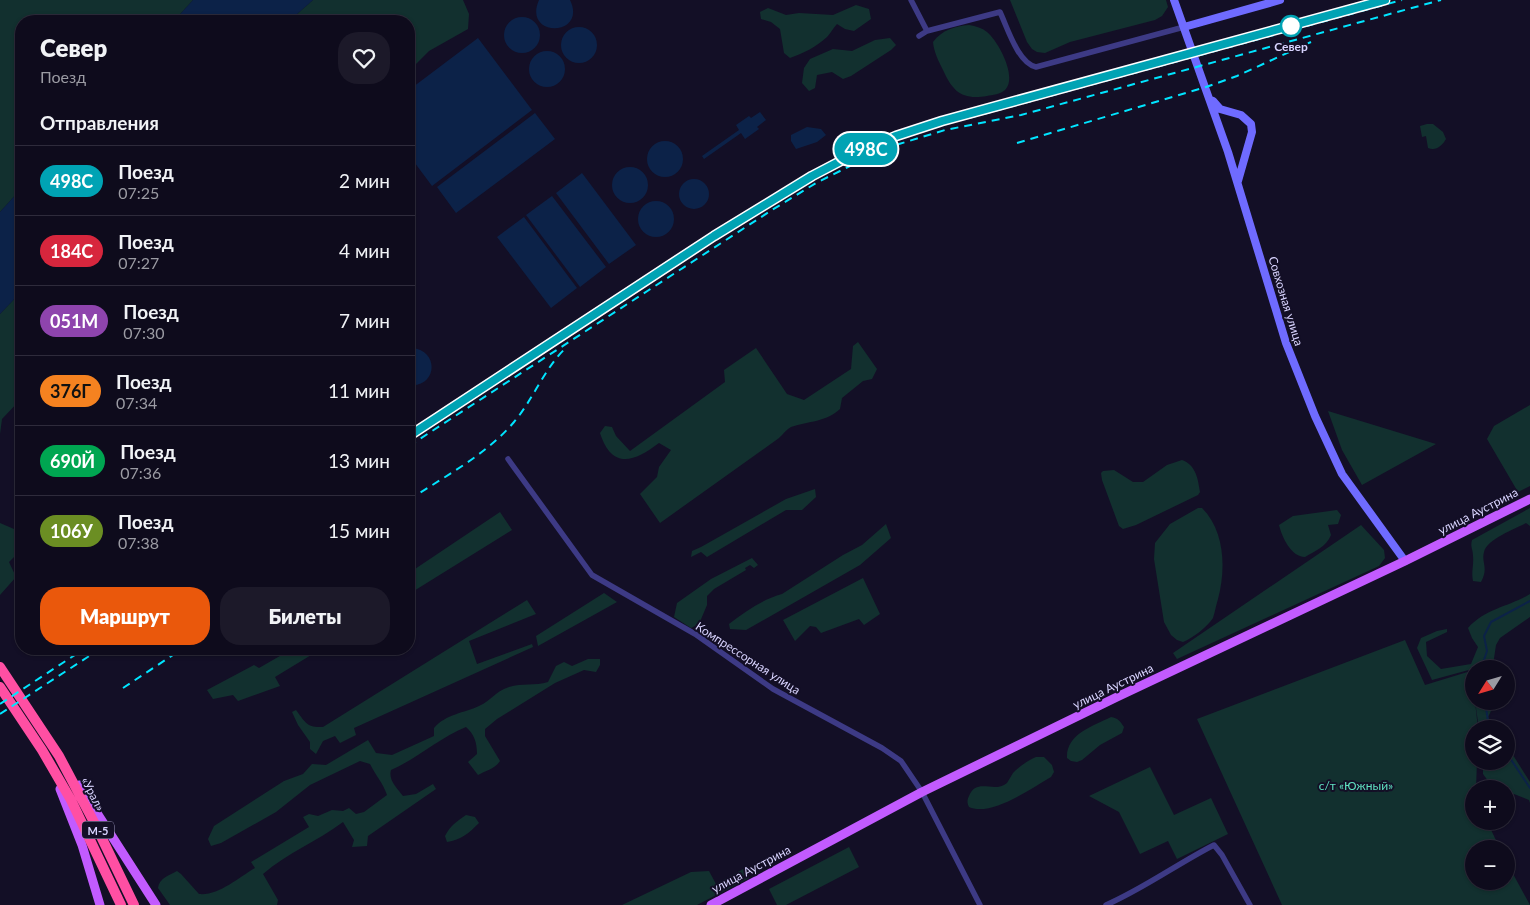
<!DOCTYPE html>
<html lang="ru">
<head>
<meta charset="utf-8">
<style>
  body { margin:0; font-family:Lato,sans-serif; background:#1c1929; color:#f1f3f6; height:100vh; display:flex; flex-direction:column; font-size:19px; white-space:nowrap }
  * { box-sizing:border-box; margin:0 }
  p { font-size:16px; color:#9b9ba3 }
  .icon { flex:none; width:28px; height:28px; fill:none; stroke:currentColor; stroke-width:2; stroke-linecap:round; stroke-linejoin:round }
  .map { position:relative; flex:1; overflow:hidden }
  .panel { position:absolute; left:15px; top:15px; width:400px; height:640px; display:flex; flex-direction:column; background:#0e0b1c; border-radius:20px; box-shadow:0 1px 4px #0004,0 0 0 1px #2e2b3b }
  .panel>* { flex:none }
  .badge { padding:0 10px; border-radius:16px; font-size:18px; line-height:32px }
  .needle { width:32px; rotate:233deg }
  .controls { position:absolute; left:1465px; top:660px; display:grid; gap:10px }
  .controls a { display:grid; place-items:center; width:50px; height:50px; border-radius:50%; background:#0e0b1c; box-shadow:0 1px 4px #0004,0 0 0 1px #2e2b3b; font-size:25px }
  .map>.badge { position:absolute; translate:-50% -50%; box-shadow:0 0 0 2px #fff }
  h2 { padding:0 25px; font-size:19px; line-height:45px }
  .round { display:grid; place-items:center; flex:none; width:52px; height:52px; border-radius:20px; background:#1c1929 }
  .overview { display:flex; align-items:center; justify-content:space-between; height:85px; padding:0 25px }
  h1 { font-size:24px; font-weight:800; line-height:38px }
  .button { display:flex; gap:10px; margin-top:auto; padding:10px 25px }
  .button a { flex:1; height:58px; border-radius:20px; background:#ea580c; color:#fff; font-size:20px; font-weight:800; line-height:58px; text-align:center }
  .button a+a { background:#1c1929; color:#f1f3f6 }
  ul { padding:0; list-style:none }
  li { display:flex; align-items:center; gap:15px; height:70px; padding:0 25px; border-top:1px solid #2e2b3b }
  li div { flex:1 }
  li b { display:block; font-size:19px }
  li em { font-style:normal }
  li .badge { min-width:55px; font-weight:700; text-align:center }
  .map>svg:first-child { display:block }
</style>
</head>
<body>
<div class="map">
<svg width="1530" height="905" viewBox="0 0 1530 905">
  <rect width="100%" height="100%" fill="#130f26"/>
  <!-- green -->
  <path fill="#12302f" d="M0 0H193L174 21H21V189L0 212Z
    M313 0H463L469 14 468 29 429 51 409 71V21H289Z
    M1010 0H1166L1168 7 1162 16 1155 20 1070 42 1045 53 1037 52 1032 49 1027 42Z
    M856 5 869 9 871 19 854 31 845 29 837 24C833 28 831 33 827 37 816 47 804 53 790 58L784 53 780 29 771 22 761 19 760 12 768 8 786 15 799 13 833 15Z
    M969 25C976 26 982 28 987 32 998 41 1018 77 1005 90 1001 94 992 95 987 96 962 100 953 92 943 70 938 60 934 52 933 42 942 30 955 26 969 25Z
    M890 38 896 45 891 50 851 76 843 79 832 72 817 75 815 88 809 91 802 83 804 68 810 59 833 49 852 51 875 40Z
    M1427 124H1433L1443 132 1446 139C1442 146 1436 151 1428 148L1426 136 1422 137 1420 126Z
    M21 292V399L2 419 0 434V314Z
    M858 342 877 369 872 379 863 381 842 398 840 409C826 422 809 421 791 427 787 429 783 434 779 438L660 523 640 494 657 477 659 467 671 450 659 443C634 462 612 470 600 433L605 426 612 427 616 436 630 451 725 382 724 370 756 348 787 394 804 400 851 369 853 346Z
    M1530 405V486L1518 492 1487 439 1494 426Z
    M1328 411 1436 444 1362 485 1342 450Z
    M1182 460C1196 465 1198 479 1200 492L1198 495 1136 525 1123 529 1119 526 1102 480 1101 473 1103 471 1114 470 1133 482H1143L1167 465Z
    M815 489 816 497 802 510H786L707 557 701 552 691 557 692 551 701 547 786 499Z
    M1198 508H1202C1225 531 1226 569 1218 599 1216 605 1215 612 1213 618 1207 627 1193 638 1183 642L1177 640 1171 635 1164 622 1154 559 1155 543 1170 524Z
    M1530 508V526L1526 523C1515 529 1487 539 1484 552 1481 563 1489 567 1481 582L1473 581C1471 572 1474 565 1473 556 1473 549 1470 547 1472 540Z
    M1337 510 1341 515 1338 524 1328 525 1331 535C1326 547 1315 551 1305 557 1291 557 1282 537 1279 525L1293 516Z
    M500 512 512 530 409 594V573Z
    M0 523 21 532V550L9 562 16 577 0 595Z
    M886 524 891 538 860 565 746 630 730 629 729 624C745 612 763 599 782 594L843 555 862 545Z
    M1361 525 1384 550 1385 558 1379 566 1177 659 1173 653Z
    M752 558 758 565 754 568 750 565 745 568 746 570 714 589 707 596V605L699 624 691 628 674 617 677 603 711 579Z
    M863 578 880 614 864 625 859 619 821 633 816 627 810 626 795 641 783 620Z
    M604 593 617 602 538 646 536 636Z
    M1530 594V617L1500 638 1496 645 1493 665 1494 669 1476 668 1432 680 1417 648 1421 638 1437 631 1447 629V632L1426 642 1427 656 1441 669 1471 664 1478 647 1472 638 1468 628C1486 608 1509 607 1530 594Z
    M527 600 536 614 469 641 477 664 532 644 533 647 354 728 356 735 340 743 335 736 323 741 316 754 310 749V742L298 725 292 712 296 710C305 722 307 728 323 727Z
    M1405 640 1425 685 1474 670V701H1475L1478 729H1474V761H1477L1476 789H1474V821H1487L1500 849H1474V881H1506V861L1530 905H1282L1197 719Z
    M292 649H321L275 677 280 686 238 701 233 695 213 699 207 690 254 665 259 668Z
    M588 659H600V665L596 672 584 670 555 683 497 719 485 729V736L500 761C495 769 485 771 478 775L468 762 477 754C477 742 474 734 466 727 439 738 418 758 391 770 388 780 397 788 403 796L416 794 433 784 436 789 368 836 367 846 352 847 354 840 343 822C318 841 287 853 263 874L278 900 277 905H170L158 888C159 878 170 875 177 871L181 874 199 894C218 896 238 878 255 868L251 862 309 827 303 817 309 814 318 816 332 810 343 811 349 808 356 814 364 812 387 795C383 783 376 776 370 764L360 761 310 785 276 812 221 843 211 846 208 839 214 826 284 781 303 774 312 764 326 765 368 740 376 753 392 755 434 736V728C446 714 464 713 479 706 492 700 494 692 509 687 522 683 535 686 548 682L556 666 564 662 572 666Z
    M1477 701H1496L1488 717 1496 729H1479L1476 708Z
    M1111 717C1118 718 1120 721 1124 727L1122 733 1100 745 1082 760 1077 762 1071 761 1067 758C1066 734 1093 726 1111 717Z
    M1506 744 1530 782V803L1529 800 1514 794H1506V789H1494L1483 774V761H1506Z
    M1036 757H1044L1052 765 1054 772 1051 777C1032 788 991 817 969 807 967 803 967 800 969 796 977 777 994 794 1007 783 1009 780 1011 776 1013 773 1020 766 1027 761 1036 757Z
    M1150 767 1174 815 1211 798 1228 834 1177 859 1168 841 1140 854 1119 812 1089 796Z
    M466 815 475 817 479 823C469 833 461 840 447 842L445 836C450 826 457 821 466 815Z
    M849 847 859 867 786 905H777L769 889Z
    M745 868 749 878 697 905H622L691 872 709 871 716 884Z"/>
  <!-- water -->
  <path fill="#0c2248" d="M193 0H313L289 21H174Z
    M539 0H570C588 37 522 38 539 0Z
    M504 35a18 18 0 1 1 36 0a18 18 0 1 1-36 0Z
    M561 45a18 18 0 1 1 36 0a18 18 0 1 1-36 0Z
    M478 38 532 110 432 186 409 155V90Z
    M529 69a18 18 0 1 1 36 0a18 18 0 1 1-36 0Z
    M760 112 766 120 757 127 759 129 745 139 741 133 704 159 702 156 739 130 736 125 749 116 751 118Z
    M535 113 555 139 456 213 437 187Z
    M807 127 821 129 826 135 817 142 796 149 791 141V135Z
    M647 159a18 18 0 1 1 36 0a18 18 0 1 1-36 0Z
    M612 185a18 18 0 1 1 36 0a18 18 0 1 1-36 0Z
    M582 173 636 245 609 264 556 193Z
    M679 194a15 15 0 1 1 30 0a15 15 0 1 1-30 0Z
    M21 189V292L0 314V212Z
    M552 196 606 267 580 287 526 215Z
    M638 219a18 18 0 1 1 36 0a18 18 0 1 1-36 0Z
    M524 217 577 288 551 308 497 237Z
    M412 348C441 351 436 389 409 385V349Z"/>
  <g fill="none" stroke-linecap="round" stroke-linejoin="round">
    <!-- stream -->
    <path stroke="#0c2248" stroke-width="2" d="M1481 669 1487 651 1484 636 1491 622 1530 601
      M1485 701 1488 721 1493 729
      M1506 752 1530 788"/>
    <!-- street -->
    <path stroke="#3d3a85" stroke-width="5.5" d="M911 0 927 31
      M919 36 927 31 1000 12C1008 29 1018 63 1036 67L1184 27
      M508 459 592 575 695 634 773 689 882 748 901 761 922 792 980 905
      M1106 905C1143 889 1177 864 1214 845L1222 855 1250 905"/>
    <!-- secondary -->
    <path stroke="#6f6bff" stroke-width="8" d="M1174 0 1228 152 1286 343 1315 416 1342 474 1405 561
      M1184 27 1280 0
      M1213 101 1220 109 1241 115 1251 124 1252 132 1238 181"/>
    <!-- primary -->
    <path stroke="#c25bff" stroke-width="9" d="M79 785 156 905
      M60 789 82 845 100 905
      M711 905 922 792 1117 697 1405 561 1530 499"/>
    <!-- highway -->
    <path stroke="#ff4fa3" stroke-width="10" d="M0 667 59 756 96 826 134 905
      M0 687 42 750 71 800 121 905"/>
    <!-- rail -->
    <path stroke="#00e5ff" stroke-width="2" stroke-dasharray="8 6" stroke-linecap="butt" d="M969 118 1402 0
      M1017 143 1206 87 1237 76 1311 42
      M409 436 714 236 812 175 854 154 896 135 975 112
      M409 446 772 210 816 183 858 162 899 144 945 130 1021 115 1441 0
      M409 500C445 476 486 455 514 422 533 400 546 365 567 347
      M123 688 182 649
      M0 704 84 649
      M0 714 100 649"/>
  </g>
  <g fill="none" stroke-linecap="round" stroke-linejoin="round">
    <defs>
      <path id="line" d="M409 436 714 236 812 176 854 154 896 136 942 121 1385 0"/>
    </defs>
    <!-- line casing -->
    <use href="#line" stroke="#fff" stroke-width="11"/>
    <!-- line -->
    <use href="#line" stroke="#00a3b4" stroke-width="8"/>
  </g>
  <!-- markers -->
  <circle fill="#fff" stroke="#00a3b4" stroke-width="2.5" cx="1291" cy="26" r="10"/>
  <g text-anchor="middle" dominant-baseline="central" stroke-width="4" stroke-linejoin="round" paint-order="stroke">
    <!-- shield labels -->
    <rect fill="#130f26" stroke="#9e99be" stroke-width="1" x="82" y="821.5" width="32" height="17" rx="4"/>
    <g font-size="11" font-weight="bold" fill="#d9d4ff">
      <text x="98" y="830">М-5</text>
    </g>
    <!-- stop labels -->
    <g font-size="12" font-weight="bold" fill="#d9d4ff" stroke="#130f26">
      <text x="1291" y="46">Север</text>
    </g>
    <!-- street labels -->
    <g font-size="12" fill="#d9d4ff" stroke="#130f26">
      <text transform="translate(1286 301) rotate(73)">Совхозная улица</text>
      <text transform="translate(1478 511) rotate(-27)">улица Аустрина</text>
      <text transform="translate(748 658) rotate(33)">Компрессорная улица</text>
      <text transform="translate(1113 686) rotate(-26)">улица Аустрина</text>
      <text transform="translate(93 794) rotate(63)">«Урал»</text>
      <text transform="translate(751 869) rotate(-28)">улица Аустрина</text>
    </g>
    <!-- park labels -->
    <g font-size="12" fill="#5fe0c0" stroke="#130f26">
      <text x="1356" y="785">с/т «Южный»</text>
    </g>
  </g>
</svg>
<div class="controls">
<a><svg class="needle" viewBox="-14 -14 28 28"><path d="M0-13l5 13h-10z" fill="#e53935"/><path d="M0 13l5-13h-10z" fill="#9b9ba3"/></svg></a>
<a><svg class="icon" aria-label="layers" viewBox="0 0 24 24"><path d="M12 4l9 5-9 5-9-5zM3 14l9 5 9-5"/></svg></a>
<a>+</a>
<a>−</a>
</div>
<b class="badge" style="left:866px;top:149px;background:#00a3b4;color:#fff">498С</b>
<section class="panel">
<div class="overview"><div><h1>Север</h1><p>Поезд</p></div><a class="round"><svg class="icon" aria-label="heart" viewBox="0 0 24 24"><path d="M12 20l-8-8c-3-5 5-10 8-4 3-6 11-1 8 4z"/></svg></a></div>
<h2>Отправления</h2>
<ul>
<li><span class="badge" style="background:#00a3b4;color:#fff">498С</span><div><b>Поезд</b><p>07:25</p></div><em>2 мин</em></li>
<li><span class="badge" style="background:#d7263d;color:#fff">184С</span><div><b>Поезд</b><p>07:27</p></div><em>4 мин</em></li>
<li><span class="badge" style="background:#8e44ad;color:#fff">051М</span><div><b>Поезд</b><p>07:30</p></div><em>7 мин</em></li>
<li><span class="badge" style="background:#f58220;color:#111">376Г</span><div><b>Поезд</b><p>07:34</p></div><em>11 мин</em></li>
<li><span class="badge" style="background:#00a651;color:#fff">690Й</span><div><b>Поезд</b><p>07:36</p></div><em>13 мин</em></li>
<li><span class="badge" style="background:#6b8e23;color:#fff">106У</span><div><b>Поезд</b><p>07:38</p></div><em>15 мин</em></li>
</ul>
<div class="button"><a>Маршрут</a><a>Билеты</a></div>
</section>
</div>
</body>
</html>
